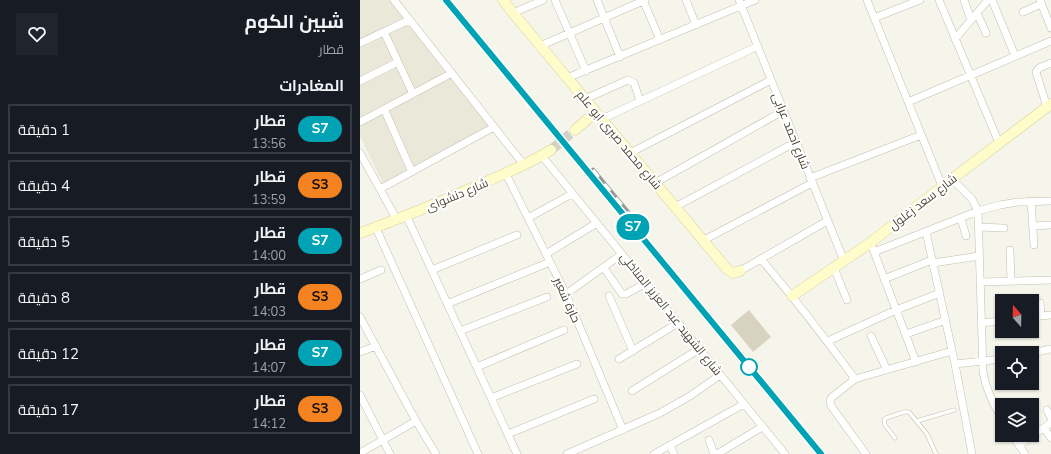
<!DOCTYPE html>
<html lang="ar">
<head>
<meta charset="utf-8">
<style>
  body { margin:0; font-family:"Nunito Sans",Cairo,sans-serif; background:#20242c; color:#f1f3f6; direction:rtl; height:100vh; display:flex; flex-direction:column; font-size:15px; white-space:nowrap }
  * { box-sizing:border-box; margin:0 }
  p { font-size:13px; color:#9ea1a6 }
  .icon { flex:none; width:22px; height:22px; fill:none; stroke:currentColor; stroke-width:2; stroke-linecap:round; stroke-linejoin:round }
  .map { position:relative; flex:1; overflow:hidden; direction:ltr }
  .details { display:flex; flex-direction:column; background:#171b24; width:360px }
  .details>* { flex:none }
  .badge { padding:0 8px; border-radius:13px; font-size:14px; line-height:26px }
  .needle { width:26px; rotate:340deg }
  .controls { position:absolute; left:635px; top:294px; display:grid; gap:8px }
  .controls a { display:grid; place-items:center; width:44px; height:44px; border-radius:0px; background:#171b24; box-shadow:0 1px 3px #0004; font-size:20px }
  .map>.badge { position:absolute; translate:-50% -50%; box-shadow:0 0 0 2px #fff }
  h2 { padding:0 16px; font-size:15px; line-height:36px }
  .round { display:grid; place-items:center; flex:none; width:42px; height:42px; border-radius:0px; background:#20242c }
  .headline { display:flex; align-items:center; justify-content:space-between; height:68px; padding:0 16px }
  h1 { font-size:19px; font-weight:700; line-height:30px }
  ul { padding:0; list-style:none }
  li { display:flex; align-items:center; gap:12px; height:50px; margin:0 8px 6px; padding:0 8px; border:2px solid #363941; border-radius:0px }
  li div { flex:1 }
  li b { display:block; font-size:15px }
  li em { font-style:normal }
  li .badge { min-width:44px; font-weight:700; text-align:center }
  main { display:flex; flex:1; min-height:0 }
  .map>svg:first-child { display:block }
</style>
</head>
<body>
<main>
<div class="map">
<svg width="691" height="454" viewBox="0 0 691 454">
  <rect width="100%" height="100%" fill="#f6f5eb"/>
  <!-- residential -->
  <path fill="#eae8d9" d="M0 0H30L130 127 23 184 0 136Z"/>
  <!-- building -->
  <path fill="#d8d3c0" d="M389 310 411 337 393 352 371 325Z"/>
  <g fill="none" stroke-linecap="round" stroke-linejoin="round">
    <!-- secondary-tunnel -->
    <path stroke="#d4d2c7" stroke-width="10" stroke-dasharray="10 5" stroke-linecap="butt" d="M191 150 215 130"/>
    <defs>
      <path id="lane" d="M557 421 594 410
        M535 438 525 425 524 420 526 418 544 412H549L567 434 576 454"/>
      <path id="street" d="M34 0 164 165
        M195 0 226 71
        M237 0 260 57
        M283 0 300 40
        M326 0 336 25
        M379 0 484 261
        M507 0 582 186
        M579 0 639 143
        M604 0 611 20
        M632 0 655 56
        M680 0 691 28
        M663 12 681 4
        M153 13 183 0
        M617 13 626 33
        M514 18 560 0
        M24 32 53 94
        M595 39 628 0
        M0 43 49 20
        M180 46 285 0
        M207 78 395 0
        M0 81 38 62
        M225 99 268 80 274 83 280 101
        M548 102 691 41
        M687 107 676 72 679 68 691 63
        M24 109 52 172
        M242 119 398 46
        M0 122 92 73
        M0 153 37 220
        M270 153 411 80
        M182 156 425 454
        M146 174 206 294 263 430
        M450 178 561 135
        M592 179 612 199 618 211 623 372C626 390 633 404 642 419
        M295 183 423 111
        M20 189 134 127
        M671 201 674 245
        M315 207 436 142
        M47 217 157 454
        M168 218 212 194
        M601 218 606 236
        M673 226 691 225
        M619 227 644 228
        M16 228 118 454
        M566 232 595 364 612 454
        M344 240 452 183
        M513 249 556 362
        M650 250 651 281
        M514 252 618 211 640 205 658 202 691 201
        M186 254 237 223
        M401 259C434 298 465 338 495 379
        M573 263 619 256
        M244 268 262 294H266L286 283
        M474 268 487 300
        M72 270 157 235
        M380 271 467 221
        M0 279 21 270
        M524 279 572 260
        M620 282 691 280
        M206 294 262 254
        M249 296 273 351
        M680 303 681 316
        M87 304 190 262
        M0 317 56 421 76 454
        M672 317 691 315
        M621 323 642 321
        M100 331 187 297
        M546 334 586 320
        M511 336 527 370
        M468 341 536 310 580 293
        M0 352 16 346
        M672 353 691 349
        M259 359 318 323
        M595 364 642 359
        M117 367 204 330
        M272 391 339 349
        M0 395 30 454
        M131 398 217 364
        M687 410 691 418
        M684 428 691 438
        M148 434 234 399
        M652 435 665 454
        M349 440 354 454
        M310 445 314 454
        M659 445 691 423
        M0 453 56 421
        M207 454 300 413 330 396 360 375
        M294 454 384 404
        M357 454 402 427
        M506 454 471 406 470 401 471 398 495 379 592 351"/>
      <path id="secondary" d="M143 0 153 13 367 269 373 273 380 271
        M215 130 236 112
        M0 233C39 219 76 204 114 187 140 176 167 165 191 150
        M432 296 510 243 592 179 691 104"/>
    </defs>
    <!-- lane casing -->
    <use href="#lane" stroke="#c2bfad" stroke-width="4.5"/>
    <!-- street casing -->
    <use href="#street" stroke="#c2bfad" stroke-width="8"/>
    <!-- secondary casing -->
    <use href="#secondary" stroke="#d7d29a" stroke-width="11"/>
    <!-- lane -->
    <use href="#lane" stroke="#fff" stroke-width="3.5"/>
    <!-- street -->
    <use href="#street" stroke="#fff" stroke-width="7"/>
    <!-- secondary -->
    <use href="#secondary" stroke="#fffccc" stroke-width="10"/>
    <defs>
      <path id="rail" d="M86 0 461 454
        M233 170 276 222"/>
    </defs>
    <!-- rail casing -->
    <use href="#rail" stroke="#999" stroke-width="4.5"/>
    <!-- rail -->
    <use href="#rail" stroke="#fff" stroke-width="3" stroke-dasharray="9" stroke-linecap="butt"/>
  </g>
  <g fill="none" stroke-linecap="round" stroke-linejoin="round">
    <defs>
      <path id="line" d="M86 0 461 454"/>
    </defs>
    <!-- line casing -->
    <use href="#line" stroke="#fff" stroke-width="9"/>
    <!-- line -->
    <use href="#line" stroke="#00a3b4" stroke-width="6"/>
  </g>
  <!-- markers -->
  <circle fill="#fff" stroke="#00a3b4" stroke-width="2" cx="389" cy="367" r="8"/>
  <g text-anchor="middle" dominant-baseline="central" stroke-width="4" stroke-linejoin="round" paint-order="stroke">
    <!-- street labels -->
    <g font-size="12" fill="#4b4738" stroke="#fff">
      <text transform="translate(431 131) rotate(68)">شارع احمد عرابى</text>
      <text transform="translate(259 140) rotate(50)">شارع محمد صبرى ابو علم</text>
      <text transform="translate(97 195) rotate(-23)">شارع دنشواى</text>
      <text transform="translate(563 202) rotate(-38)">شارع سعد زغلول</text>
      <text transform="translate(207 300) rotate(66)">حارة شعير</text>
      <text transform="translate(311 314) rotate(51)">شارع الشهيد عبد العزيز المناخلي</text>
    </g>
  </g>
</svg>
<div class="controls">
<a><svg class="needle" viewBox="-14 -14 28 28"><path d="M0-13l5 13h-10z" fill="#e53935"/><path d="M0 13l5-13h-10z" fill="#9ea1a6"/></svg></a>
<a><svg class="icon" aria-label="locate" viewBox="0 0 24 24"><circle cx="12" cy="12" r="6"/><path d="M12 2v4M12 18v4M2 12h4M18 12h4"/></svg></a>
<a><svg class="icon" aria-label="layers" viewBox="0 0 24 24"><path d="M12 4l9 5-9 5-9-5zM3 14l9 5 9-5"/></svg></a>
</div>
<b class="badge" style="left:273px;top:227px;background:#00a3b4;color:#fff">S7</b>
</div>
<section class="details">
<div class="headline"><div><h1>شبين الكوم</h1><p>قطار</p></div><a class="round"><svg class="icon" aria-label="heart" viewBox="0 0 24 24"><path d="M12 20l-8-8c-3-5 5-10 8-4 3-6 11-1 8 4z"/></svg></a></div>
<h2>المغادرات</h2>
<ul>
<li><span class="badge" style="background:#00a3b4;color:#fff">S7</span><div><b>قطار</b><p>13:56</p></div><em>1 دقيقة</em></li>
<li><span class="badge" style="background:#f58220;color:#111">S3</span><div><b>قطار</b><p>13:59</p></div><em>4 دقيقة</em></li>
<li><span class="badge" style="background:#00a3b4;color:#fff">S7</span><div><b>قطار</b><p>14:00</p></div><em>5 دقيقة</em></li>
<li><span class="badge" style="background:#f58220;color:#111">S3</span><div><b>قطار</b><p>14:03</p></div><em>8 دقيقة</em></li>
<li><span class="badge" style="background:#00a3b4;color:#fff">S7</span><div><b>قطار</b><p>14:07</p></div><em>12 دقيقة</em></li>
<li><span class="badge" style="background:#f58220;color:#111">S3</span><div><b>قطار</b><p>14:12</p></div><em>17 دقيقة</em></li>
</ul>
</section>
</main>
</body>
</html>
